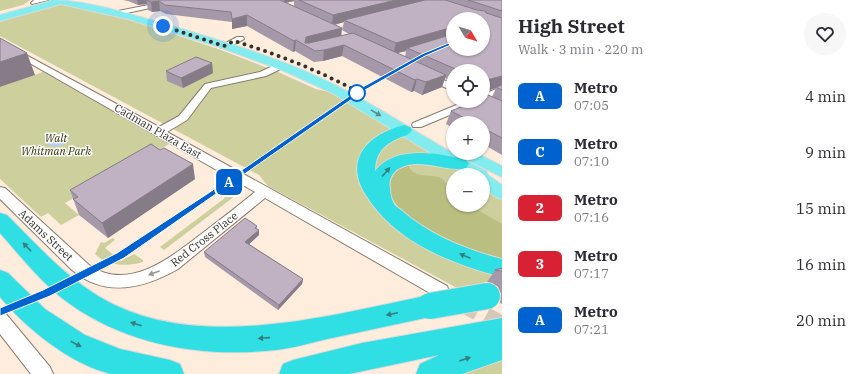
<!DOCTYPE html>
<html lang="en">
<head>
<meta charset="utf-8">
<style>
  body { margin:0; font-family:"IBM Plex Serif",serif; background:#f7f7f7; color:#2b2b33; height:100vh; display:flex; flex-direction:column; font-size:15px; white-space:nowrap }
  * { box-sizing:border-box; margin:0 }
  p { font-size:13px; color:#7c7c81 }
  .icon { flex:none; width:22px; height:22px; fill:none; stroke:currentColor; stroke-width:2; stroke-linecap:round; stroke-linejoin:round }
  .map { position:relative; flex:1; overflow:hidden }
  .sheet { display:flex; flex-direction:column; background:#fff; width:360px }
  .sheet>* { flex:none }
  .badge { padding:0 8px; border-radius:6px; font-size:14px; line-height:26px }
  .needle { width:26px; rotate:128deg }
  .fabs { position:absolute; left:446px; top:12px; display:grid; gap:8px }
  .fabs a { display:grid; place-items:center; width:44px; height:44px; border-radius:50%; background:#fff; box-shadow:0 1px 3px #0004; font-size:20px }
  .you { position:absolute; width:20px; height:20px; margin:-10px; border:3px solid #fff; border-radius:50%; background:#1a73e8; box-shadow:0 0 0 6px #1a73e833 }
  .map>.badge { position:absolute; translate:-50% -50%; box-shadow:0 0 0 2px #fff }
  .round { display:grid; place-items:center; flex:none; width:42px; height:42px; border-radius:21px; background:#f7f7f7 }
  .overview { display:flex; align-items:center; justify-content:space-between; height:68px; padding:0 16px }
  h1 { font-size:19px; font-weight:800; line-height:30px }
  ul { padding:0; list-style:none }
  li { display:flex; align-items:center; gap:12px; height:56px; padding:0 16px }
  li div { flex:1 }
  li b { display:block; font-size:15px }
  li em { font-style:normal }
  li .badge { min-width:44px; font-weight:700; text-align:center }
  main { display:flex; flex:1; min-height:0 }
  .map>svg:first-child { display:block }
</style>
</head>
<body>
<main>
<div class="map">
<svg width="502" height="374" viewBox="0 0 502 374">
  <rect width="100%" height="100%" fill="#feecdc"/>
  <!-- green -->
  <path fill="#cdd09d" d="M0 0H30L23 5 0 11Z
    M63 4 120 16 221 50 278 72 316 89 329 92 385 125 396 128 386 133 361 184 502 276V279L457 288 268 186 259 175 0 36V20Z
    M43 72 169 144 65 203 79 215 61 225 48 213 41 217 0 179V87Z
    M403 136 435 154 383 164 375 172C372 153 388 143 403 136Z
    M415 163 450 166 467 175H453V205H483V185L502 197V260L397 205 394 172 401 168Z
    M228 186 233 188 236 194 231 199 164 250 160 247 225 198 217 193Z
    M113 238 115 240 105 248 121 261 134 254 143 260V262C126 267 108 266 95 254L101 242 104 243Z
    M502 354V374H445Z"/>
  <!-- forest -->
  <path fill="#bbbe81" d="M408 165C415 181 431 172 442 179 447 182 449 190 453 194V205H469L502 224V260C471 251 395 225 389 189 387 175 397 169 408 165Z"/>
  <!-- water -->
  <path fill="#b5cdf7" d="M60 134 68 136 69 140C63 146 54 149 46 143L50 137Z"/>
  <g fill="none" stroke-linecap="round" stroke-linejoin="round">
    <!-- minor-tunnel -->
    <path stroke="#d6c7b8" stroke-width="18" stroke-dasharray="18 9" stroke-linecap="butt" d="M462 303 502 325"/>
    <defs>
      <path id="minor" d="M34 0H49L32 4 31 3Z
        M174 0H186L118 15 115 13 118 11Z
        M237 37H243L244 39 227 48H221L220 46Z
        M0 41 159 127 179 116 205 84 260 72 277 64H283L284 66 283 68 266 76 211 88 187 120 167 132 447 286 449 291 447 296 441 298 435 296 265 198 178 269C143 289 105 298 72 270L0 199V187L5 188 89 265C130 293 172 256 204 232 221 219 238 206 255 192L0 46Z
        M427 73 453 84V91L424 78 423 76Z
        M502 87V93L483 101V94Z
        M466 101H480L478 103 421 127H413L412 125 413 123Z
        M0 312 6 314 50 367 53 374H31L0 334Z"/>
      <path id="major" d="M50 0C87 0 126 13 162 23 222 41 285 59 341 88 391 114 436 146 486 171L488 175 502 185V199L496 197 483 187V175H467L332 93 284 71 219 47 128 19 61 4 0 21V15L51 1Z
        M456 153H476L502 166V177L459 156Z"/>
      <path id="highway" d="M404 125 410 127 412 130C409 135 404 136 399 138 383 145 375 154 375 171 395 145 439 153 466 160L469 164 466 168C447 173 419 156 398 169 392 173 388 181 390 188 390 192 391 198 393 202 394 205 398 208 401 210 429 235 467 250 502 259V277C453 264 397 243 368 198 360 187 354 172 359 158 366 139 386 130 404 125Z
        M0 213 7 215C38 246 68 280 107 301 202 352 331 315 430 295L439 298 443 306 439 314 430 317C397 324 365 331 332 338 313 342 295 348 276 350 205 358 129 346 70 304 43 285 22 258 0 233Z
        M0 270 8 273 45 309 85 335 120 349 170 360 180 364 184 374C167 374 150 374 133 374 126 374 118 374 111 374 70 364 27 329 0 297Z
        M502 318V360L462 374H416L420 364 439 355 349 374H279L283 364 293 360 362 343Z"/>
    </defs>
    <!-- minor casing -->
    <use href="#minor" stroke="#8b7c6d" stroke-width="2"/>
    <!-- major casing -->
    <use href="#major" stroke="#dbdad9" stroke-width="2"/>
    <!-- highway casing -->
    <use href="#highway" stroke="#dbdad9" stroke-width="2"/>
    <!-- minor -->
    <use href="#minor" fill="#fff" fill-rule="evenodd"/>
    <!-- major -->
    <use href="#major" fill="#82ecef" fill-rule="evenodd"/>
    <!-- highway -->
    <use href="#highway" fill="#2fdfe4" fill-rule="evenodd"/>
    <defs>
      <path id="highway-bridge" d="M430 306 487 296"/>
    </defs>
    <!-- highway-bridge casing -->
    <use href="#highway-bridge" stroke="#dbdad9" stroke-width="28" stroke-linecap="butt"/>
    <!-- highway-bridge -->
    <use href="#highway-bridge" stroke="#2fdfe4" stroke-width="26"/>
  </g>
  <!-- wall -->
  <path fill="#a598a8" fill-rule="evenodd" d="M123 0H502V155L483 144V123H453V128L446 124 451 111 492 97 496 88 483 92V71H453V82L445 78 442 87 422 95 414 91 411 92 342 56 323 61 314 62 295 51 293 52 247 26 232 29V22L166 14 160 11 152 12 148 10 147 4 138 5 128 1ZM294 1V6L286 3ZM453 19 483 49H453ZM344 22 342 30 349 34 341 36 335 25ZM406 51 405 57 397 53Z
    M212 63 213 73 183 88 167 81 166 71Z
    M195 179 108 238 79 215 70 190Z
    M257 226V229L259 230V235L249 244 303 279 302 284 278 310 205 257 204 252Z
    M502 268V304L500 303 501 294 498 287 492 283 487 282 495 270Z"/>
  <!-- shaded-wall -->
  <path fill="#867c88" d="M137 0H166L159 1 160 11 152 12 151 2 146 0 147 4 138 5Z
    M284 0H294V1L284 3Z
    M396 0H431L344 20V22L332 25 333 15Z
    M247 15V26L232 29V19Z
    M453 27V37L407 48 406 51 393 54 396 43Z
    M342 28 341 39 305 45 306 37Z
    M296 40 295 51 293 52 294 41Z
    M344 45 342 56 323 61 324 50Z
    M27 53 35 75 0 87V62Z
    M212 63 213 73 183 88 181 78Z
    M446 75 442 87 422 95 426 82Z
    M502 76V86L496 87V88L483 92 487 80Z
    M417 79 414 91 411 92 415 80Z
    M193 164 195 179 108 238 102 223Z
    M259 230V235L246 247 245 242Z
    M303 279 302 284 278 310 279 305Z"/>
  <!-- building -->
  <path fill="#c0b1c3" stroke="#867c88" d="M146 0H280L342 28 306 37 305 43H309L353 33 446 75 426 82 417 79 415 80 344 45 324 50 315 51 296 40 294 41 247 15 232 19 231 12 165 5 159 1 151 2Z
    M299 0H396L333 15Z
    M425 0H445L477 10 485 11 486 13 502 18V76L487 80V82L483 81V71H460L407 48 453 34V49H483V19H453V27L396 43 344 20Z
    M468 0H502V11Z
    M0 38 27 53 0 62Z
    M196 57 212 63 181 78 166 71Z
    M502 85V90L496 87Z
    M488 95 502 101V138L483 128V123H474L451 111 475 101H483V98Z
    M151 144 160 150 164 148 193 164 102 223 73 199 78 197 70 190Z
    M245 218 257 226 255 228 259 230 245 242 303 279 279 305 204 252Z
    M502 268V272L500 271 495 270Z"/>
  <!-- one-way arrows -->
  <defs><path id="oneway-solid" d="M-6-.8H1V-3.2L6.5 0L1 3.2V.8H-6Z"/></defs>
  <use fill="#5c8e8c" href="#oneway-solid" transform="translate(376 113) rotate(31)"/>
  <g fill="#337f7e">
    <use href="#oneway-solid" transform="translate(386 172) rotate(-49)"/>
    <use href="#oneway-solid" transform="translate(27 247) rotate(-134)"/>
    <use href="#oneway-solid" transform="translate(465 256) rotate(-158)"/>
    <use href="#oneway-solid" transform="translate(392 314) rotate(168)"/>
    <use href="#oneway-solid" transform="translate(136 324) rotate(-162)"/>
    <use href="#oneway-solid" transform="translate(264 338) rotate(176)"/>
    <use href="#oneway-solid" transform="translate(76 344) rotate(27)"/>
    <use href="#oneway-solid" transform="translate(465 359) rotate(-19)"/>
  </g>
  <use fill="#9b9894" href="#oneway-solid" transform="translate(154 273) rotate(160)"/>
  <!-- line -->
  <path fill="#0062cf" stroke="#fff" d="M451 42 455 43 425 56 365 90 124 258 50 296 0 316V308L43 290 117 253 207 194 361 88 422 54Z"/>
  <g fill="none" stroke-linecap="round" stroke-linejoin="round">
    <!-- walk -->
    <path stroke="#37312a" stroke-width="4" stroke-dasharray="0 7.2" d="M163 26 224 46 234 41C277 54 320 71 360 93H357"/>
  </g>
  <!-- markers -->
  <circle fill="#fff" stroke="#0062cf" stroke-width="2" cx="357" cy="93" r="8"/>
  <g text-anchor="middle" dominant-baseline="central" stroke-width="3" stroke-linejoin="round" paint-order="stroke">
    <!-- street labels -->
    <g font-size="11" fill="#37312a" stroke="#fdfdfd">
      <text transform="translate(158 131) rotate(30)">Cadman Plaza East</text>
      <text transform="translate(46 235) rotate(43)">Adams Street</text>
      <text transform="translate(204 239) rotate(-38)">Red Cross Place</text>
    </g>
    <!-- park labels -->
    <g font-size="11" font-style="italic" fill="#363605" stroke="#fdfdfd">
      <text x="56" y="138">Walt<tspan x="56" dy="13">Whitman Park</tspan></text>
    </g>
  </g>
</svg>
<div class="fabs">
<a><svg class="needle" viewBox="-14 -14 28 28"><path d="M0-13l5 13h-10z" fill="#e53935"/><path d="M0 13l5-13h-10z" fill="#7c7c81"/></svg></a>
<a><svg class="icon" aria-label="locate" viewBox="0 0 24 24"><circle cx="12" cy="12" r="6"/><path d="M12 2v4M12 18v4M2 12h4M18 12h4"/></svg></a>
<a>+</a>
<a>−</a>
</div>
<div class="you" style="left:163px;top:26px"></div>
<b class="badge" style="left:229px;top:182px;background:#0062cf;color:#fff">A</b>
</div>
<section class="sheet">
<div class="overview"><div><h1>High Street</h1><p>Walk · 3 min · 220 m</p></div><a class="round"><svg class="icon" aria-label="heart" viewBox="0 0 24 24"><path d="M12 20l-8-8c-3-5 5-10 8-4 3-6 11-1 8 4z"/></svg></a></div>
<ul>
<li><span class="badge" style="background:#0062cf;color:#fff">A</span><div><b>Metro</b><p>07:05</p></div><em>4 min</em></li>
<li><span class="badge" style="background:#0062cf;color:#fff">C</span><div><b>Metro</b><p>07:10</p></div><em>9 min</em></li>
<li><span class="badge" style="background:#d82233;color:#fff">2</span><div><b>Metro</b><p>07:16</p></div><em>15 min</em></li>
<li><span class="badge" style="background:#d82233;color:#fff">3</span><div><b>Metro</b><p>07:17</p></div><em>16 min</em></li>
<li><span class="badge" style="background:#0062cf;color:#fff">A</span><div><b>Metro</b><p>07:21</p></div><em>20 min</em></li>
</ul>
</section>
</main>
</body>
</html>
